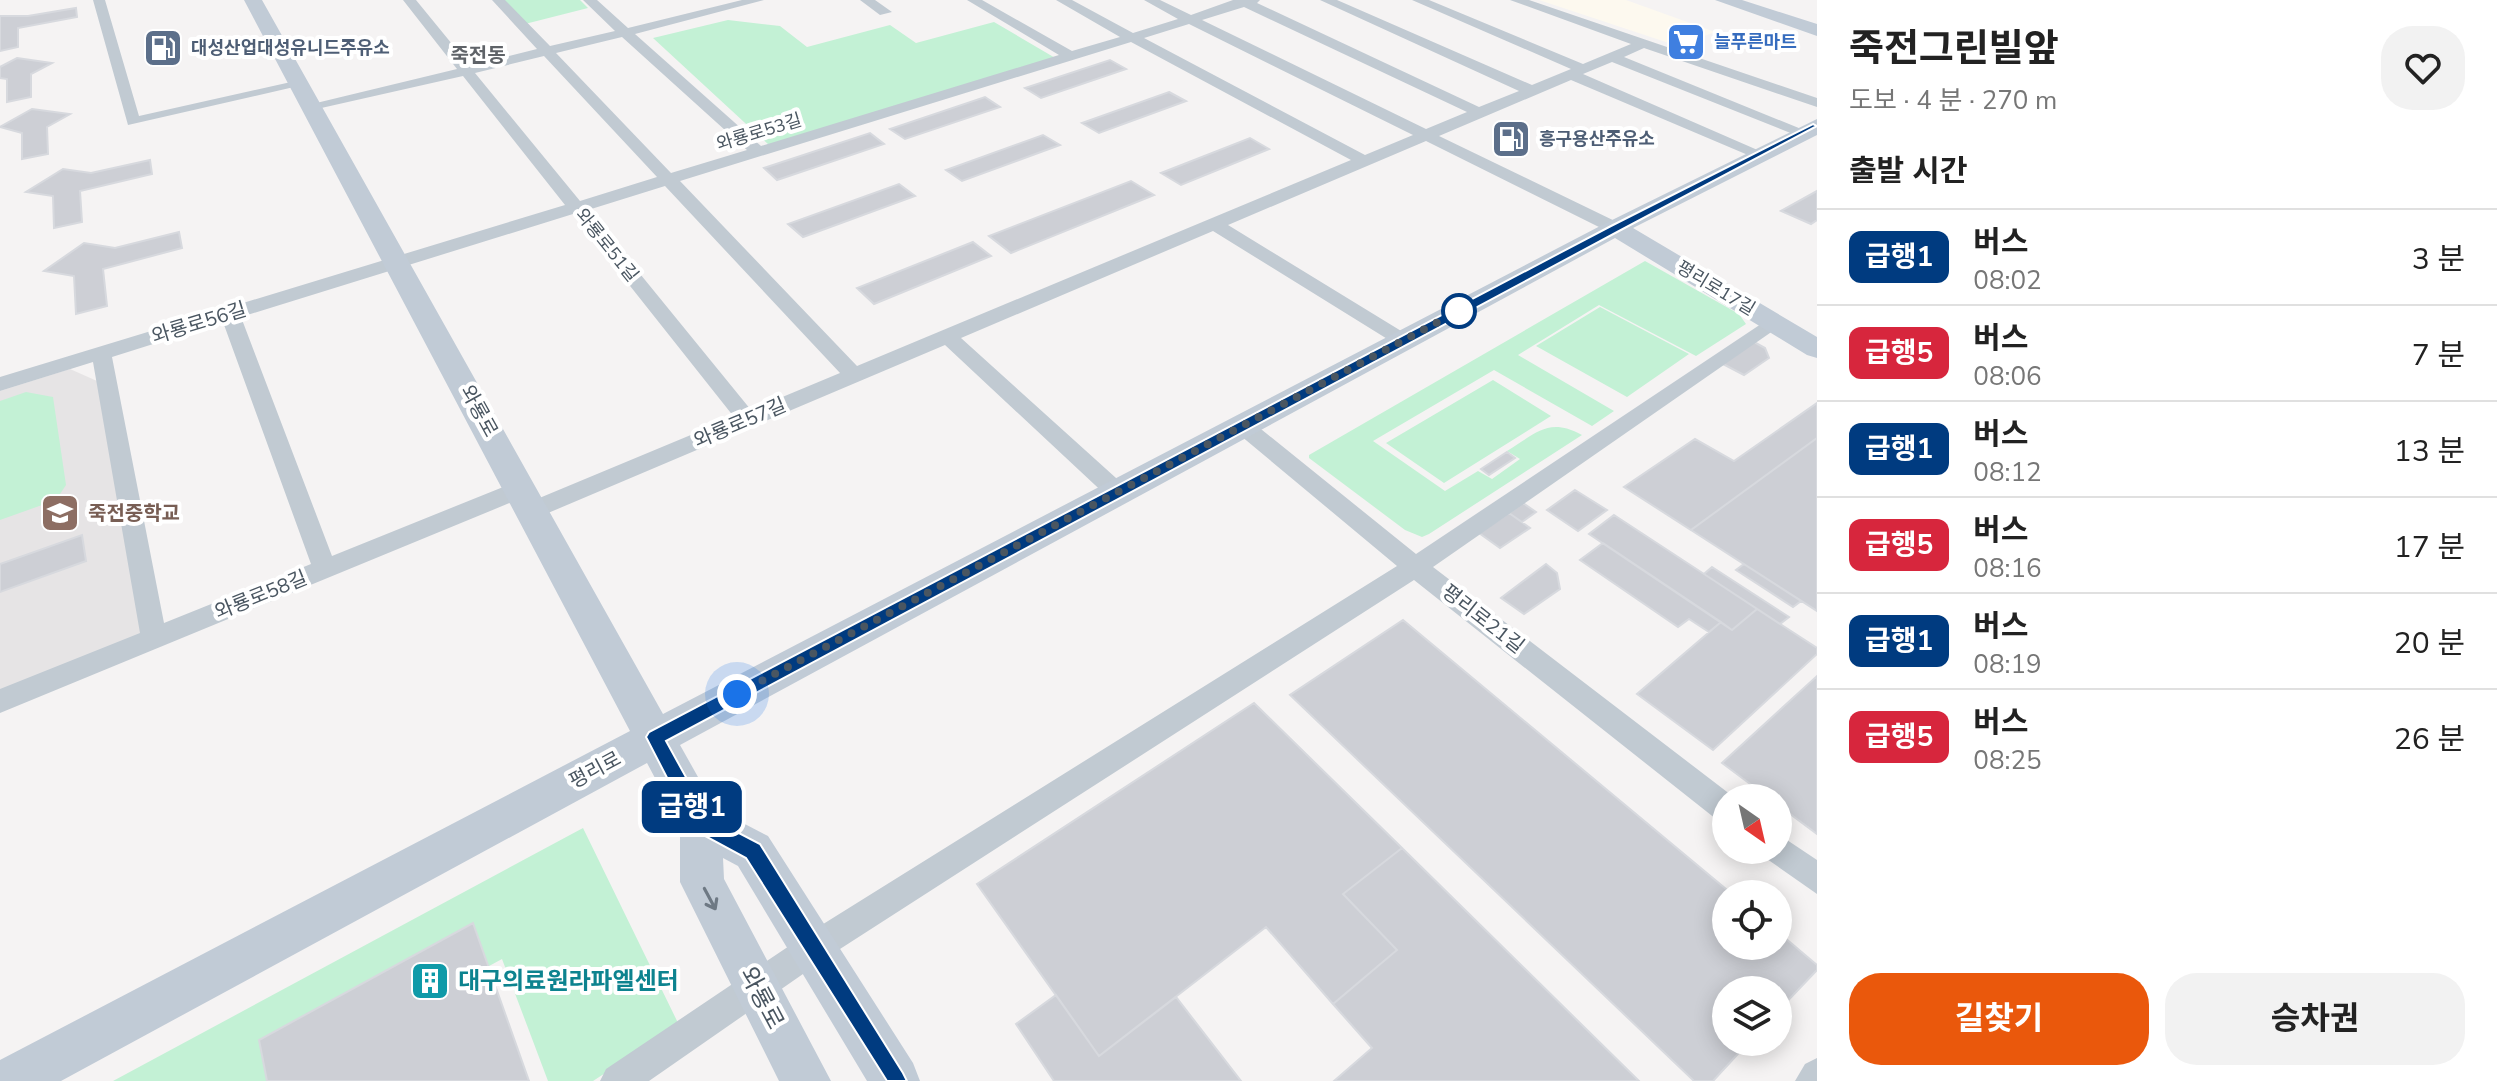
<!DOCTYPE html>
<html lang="ko">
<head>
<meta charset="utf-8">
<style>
  body { margin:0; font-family:"Nunito Sans","Noto Sans KR",sans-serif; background:#f2f2f2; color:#222; height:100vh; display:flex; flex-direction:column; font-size:30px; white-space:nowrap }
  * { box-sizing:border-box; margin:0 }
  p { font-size:26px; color:#767676 }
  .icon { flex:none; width:44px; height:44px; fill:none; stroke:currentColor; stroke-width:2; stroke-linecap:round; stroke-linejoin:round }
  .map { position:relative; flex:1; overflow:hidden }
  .panel { display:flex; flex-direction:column; background:#fff; width:680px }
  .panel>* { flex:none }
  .badge { padding:0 16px; border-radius:12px; font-size:28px; line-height:52px }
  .needle { width:52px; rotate:146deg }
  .tools { position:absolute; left:1712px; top:784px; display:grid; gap:16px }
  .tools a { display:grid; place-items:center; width:80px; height:80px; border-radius:50%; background:#fff; box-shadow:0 4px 20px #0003; font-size:40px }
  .you { position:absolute; width:40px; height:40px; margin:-20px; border:6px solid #fff; border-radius:50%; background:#1a73e8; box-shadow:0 0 0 12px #1a73e833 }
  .map>.badge { position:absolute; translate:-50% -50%; box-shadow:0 0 0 4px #fff }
  h2 { padding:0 32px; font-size:30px; line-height:72px }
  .round { display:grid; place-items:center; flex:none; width:84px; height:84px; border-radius:32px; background:#f2f2f2 }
  .overview { display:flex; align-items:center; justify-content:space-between; height:136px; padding:0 32px }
  h1 { font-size:38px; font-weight:700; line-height:60px }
  .primary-button { display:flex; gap:16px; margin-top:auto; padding:16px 32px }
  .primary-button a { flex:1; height:92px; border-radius:32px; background:#ea580c; color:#fff; font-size:32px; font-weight:700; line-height:92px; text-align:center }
  .primary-button a+a { background:#f2f2f2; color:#222 }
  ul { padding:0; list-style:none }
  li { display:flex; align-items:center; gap:24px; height:96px; padding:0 32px; border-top:2px solid #e0e0e0 }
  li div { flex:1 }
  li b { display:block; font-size:30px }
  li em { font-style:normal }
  li .badge { min-width:88px; font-weight:700; text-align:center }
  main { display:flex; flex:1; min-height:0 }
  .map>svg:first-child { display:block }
</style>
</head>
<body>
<main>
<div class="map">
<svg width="1817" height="1081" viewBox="0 0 1817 1081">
  <rect width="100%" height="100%" fill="#f5f3f3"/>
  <!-- commercial -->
  <path fill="#fdf9ef" d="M1539 0H1626L1715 32 1678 46Z"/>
  <!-- education -->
  <path fill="#e6e4e5" d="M70 369 97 381 142 635 0 693V391Z"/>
  <!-- green -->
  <path fill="#c3f1d5" d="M498 0H580L588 8 521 25Z
    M728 20 780 26 807 47 890 25 916 43 994 22 1057 59 769 145 653 38Z
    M1645 261 1739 314 1746 324 1696 356 1599 305 1518 355 1614 411 1592 426 1494 370 1373 441 1445 491 1478 471 1492 479 1520 459 1507 451C1537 433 1548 417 1582 435L1429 534 1422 537 1405 530 1309 458V455Z
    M1600 307 1689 354 1627 397 1536 346Z
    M1493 380 1551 416 1444 483 1386 443Z
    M26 392 53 397 66 485 56 500 0 520V401Z
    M583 828 679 1025 593 1081H548L502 959 277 1081H113Z"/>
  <!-- building -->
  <path fill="#cdcfd5" stroke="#d7d9de" stroke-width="2" d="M76 8 77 17 18 28V47L0 51V16H28Z
    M17 58 52 63 31 74V97L7 102V79L0 78V67Z
    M1110 60 1126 69 1041 98 1025 88Z
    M1169 92 1186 101 1099 133 1082 123Z
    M985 97 1000 107 905 139 890 129Z
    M32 109 70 114 47 127 48 154 22 159V133L0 127Z
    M870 133 884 144 777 180 764 168Z
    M1043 135 1060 145 962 181 946 170Z
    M1250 138 1269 149 1181 185 1161 173Z
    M150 160 152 174 80 191 82 222 54 228 53 196 26 192 63 169 91 173Z
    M1131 181 1154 195 1011 253 989 236Z
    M899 184 915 196 803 237 788 224Z
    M1817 191V220L1811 224 1781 211Z
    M179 232 182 248 103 269 107 306 76 314 74 276 44 271 84 243 115 248Z
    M973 242 991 256 874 304 857 288Z
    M1754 342 1765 348 1769 358 1744 375 1723 364Z
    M1817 403V438L1691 530 1624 487 1695 439 1734 461Z
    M1817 438V611L1691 530Z
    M1507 452 1515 458 1489 475 1481 469Z
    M1575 490 1607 510 1578 531 1547 510Z
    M1523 503 1536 512 1522 522 1509 513Z
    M1509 513 1530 528 1500 548 1479 533Z
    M1614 515 1704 574 1757 609 1732 630 1589 534Z
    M82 535 86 561 0 592V564Z
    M1603 543 1721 622 1709 632 1689 619 1678 627 1580 560Z
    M1546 564 1557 573 1560 589 1524 614 1501 598Z
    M1744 564 1801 601 1793 607 1736 570Z
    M1712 567 1789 617 1780 624 1704 574Z
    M1757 609 1817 648V654L1713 750 1637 694 1721 622 1732 630Z
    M1403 620 1732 894H1726V946H1778V932L1817 965V970L1778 1011V990H1726V1042H1749L1713 1081H1694L1290 695Z
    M1817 676V834L1778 805V798H1769L1722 763Z
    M1254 703 1402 848 1343 894 1397 950 1333 1004 1266 927 1099 1056 977 884Z
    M1402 848 1639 1081H1334L1372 1048 1333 1004 1397 950 1343 894Z
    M473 923 529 1081H267L259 1040Z
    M1056 995 1099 1056 1176 997 1241 1081H1054L1016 1024Z"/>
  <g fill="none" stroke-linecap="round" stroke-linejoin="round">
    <!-- street -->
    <path fill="#c1cad2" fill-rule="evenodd" d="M93 0H105L139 116 300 80 307 84 128 125Z
      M403 0H416L470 66 537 49 492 0H505L550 46 615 31 583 0H597L628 28 742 0H764L635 34 761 146 1059 55 967 0H982L1072 51 1120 37 1056 0H1072L1133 33 1178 19 1144 0H1160L1191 15 1233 0H1260L1257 3 1479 107 1519 91 1320 0H1337L1532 85 1571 69 1412 0H1429L1583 64 1631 44 1510 0H1529L1817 98V107L1644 48 1624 57 1811 133 1798 136 1612 62 1583 74 1769 155 1755 158 1571 80 1439 136 1621 224V232H1609L1426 141 1228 225 1411 337 1414 341 1411 345H1397L1213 231 961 338 1126 487 1130 493 1118 501 1110 499 945 345 541 516H525L521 510 525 504 734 417 573 214 241 317 332 556 513 483H529L532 489 529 495 0 713V689L140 633 93 362 0 391V377L565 205 463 76 308 111V105L457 69ZM1244 7 1467 112 1426 129 1202 20ZM1189 24 1413 135 1365 155 1144 38ZM622 37 747 150 671 173 556 53ZM1131 42 1351 160 857 366 680 181ZM544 56 657 177 580 201 475 73ZM665 186 840 373 751 410 588 210ZM223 322 311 564 164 623 112 357Z
      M860 0H875L892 12 880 15Z
      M1773 316 1783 322 1780 326 1433 567 1735 798H1726V823L1716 819 1414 580 826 958 649 1081H600L606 1069 804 936 1397 566 1235 431 1232 426 1235 421H1251L1416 554Z
      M1778 834 1817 860V894L1767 859 1763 850H1778Z
      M1817 1058V1081H1795L1805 1064Z"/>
    <!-- secondary -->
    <path fill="#c1cbd6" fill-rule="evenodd" d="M244 0H262L663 714 1606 223 1817 119V135L1633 228 1817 337V358L1807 355 1615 238 680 745 716 809 768 836 913 1063 920 1081H867L738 866 723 858 724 879 831 1081H779L680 882V825L647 763 61 1081H0V1060L630 731Z
      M1715 0H1742L1817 24V36Z"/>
  </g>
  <!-- one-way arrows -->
  <defs><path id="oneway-shaft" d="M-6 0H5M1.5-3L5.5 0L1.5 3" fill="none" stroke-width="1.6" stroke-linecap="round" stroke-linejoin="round" transform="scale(2)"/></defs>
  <use stroke="#6e7984" href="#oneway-shaft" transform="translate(710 899) rotate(62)"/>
  <!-- line -->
  <path fill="#003b80" stroke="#fff" stroke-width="2" d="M1813 124 1817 126 1619 231 666 741 708 817 760 844 903 1073 907 1081H887L746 858 694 830 646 737 649 732 1611 226Z"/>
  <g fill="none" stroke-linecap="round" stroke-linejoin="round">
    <!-- walk -->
    <path stroke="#4a5661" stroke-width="8" stroke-dasharray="0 14.4" d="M737 694 1459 311"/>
  </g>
  <!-- icons -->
  <defs>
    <symbol id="supermarket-square" viewBox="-11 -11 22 22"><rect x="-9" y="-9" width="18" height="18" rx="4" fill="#3f7fe0" stroke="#fff"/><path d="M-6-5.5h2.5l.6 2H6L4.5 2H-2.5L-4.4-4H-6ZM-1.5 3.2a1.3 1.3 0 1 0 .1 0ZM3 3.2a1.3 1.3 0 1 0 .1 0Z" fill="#fff"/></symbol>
    <symbol id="fuel-square" viewBox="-11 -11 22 22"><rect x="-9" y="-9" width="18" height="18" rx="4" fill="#5c6f8a" stroke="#fff"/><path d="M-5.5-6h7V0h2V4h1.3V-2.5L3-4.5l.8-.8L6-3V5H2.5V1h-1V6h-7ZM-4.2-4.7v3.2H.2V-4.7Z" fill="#fff"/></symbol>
    <symbol id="school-square" viewBox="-11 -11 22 22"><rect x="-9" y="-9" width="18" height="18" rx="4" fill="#8d6e63" stroke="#fff"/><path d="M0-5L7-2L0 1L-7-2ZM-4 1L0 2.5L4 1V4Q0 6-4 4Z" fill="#fff"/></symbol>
    <symbol id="building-square" viewBox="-11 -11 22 22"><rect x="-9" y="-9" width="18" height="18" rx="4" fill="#0f9aa8" stroke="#fff"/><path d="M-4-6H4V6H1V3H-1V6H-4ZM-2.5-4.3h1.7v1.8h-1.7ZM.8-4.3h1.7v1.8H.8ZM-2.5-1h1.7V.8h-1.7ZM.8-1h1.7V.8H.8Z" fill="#fff"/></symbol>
  </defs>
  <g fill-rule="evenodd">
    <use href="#supermarket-square" x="1664" y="20" width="44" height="44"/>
    <use href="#fuel-square" x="141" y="26" width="44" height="44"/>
    <use href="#fuel-square" x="1489" y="117" width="44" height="44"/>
    <use href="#school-square" x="38" y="491" width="44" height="44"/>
    <use href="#building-square" x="408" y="959" width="44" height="44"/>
  </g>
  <!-- markers -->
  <circle fill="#fff" stroke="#003b80" stroke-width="4" cx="1459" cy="311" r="16"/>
  <g text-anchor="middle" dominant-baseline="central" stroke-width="8" stroke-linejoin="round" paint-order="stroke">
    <!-- far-shop labels -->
    <g font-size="18" font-weight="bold" fill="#366cbe" stroke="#fff" text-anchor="start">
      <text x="1714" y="42">늘푸른마트</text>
    </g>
    <!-- far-service labels -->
    <g font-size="18" font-weight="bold" fill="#4e5e75" stroke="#fff" text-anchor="start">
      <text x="191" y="48">대성산업대성유니드주유소</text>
      <text x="1539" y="139">흥구용산주유소</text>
    </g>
    <!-- far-street labels -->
    <g font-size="18" fill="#4a5661" stroke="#fff">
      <text transform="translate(759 132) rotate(-17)">와룡로53길</text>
      <text transform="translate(607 245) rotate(51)">와룡로51길</text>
      <text transform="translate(1716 288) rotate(31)">평리로17길</text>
    </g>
    <!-- far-quarter labels -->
    <g font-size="20" font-weight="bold" fill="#5f6368" stroke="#fff">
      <text x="478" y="55">죽전동</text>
    </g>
    <!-- street labels -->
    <g font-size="20" fill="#4a5661" stroke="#fff">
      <text transform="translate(199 323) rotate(-17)">와룡로56길</text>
      <text transform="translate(479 411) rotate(61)">와룡로</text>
      <text transform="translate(740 423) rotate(-23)">와룡로57길</text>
      <text transform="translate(261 595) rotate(-22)">와룡로58길</text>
      <text transform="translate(1483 619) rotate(38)">평리로21길</text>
      <text transform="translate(595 770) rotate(-28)">평리로</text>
    </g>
    <!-- education labels -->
    <g font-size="20" font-weight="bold" fill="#785e54" stroke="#fff" text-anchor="start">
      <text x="88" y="513">죽전중학교</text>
    </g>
    <!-- near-culture labels -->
    <g font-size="24" font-weight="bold" fill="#0d838f" stroke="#fff" text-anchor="start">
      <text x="458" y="981">대구의료원라파엘센터</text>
    </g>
    <!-- near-street labels -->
    <g font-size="24" fill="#4a5661" stroke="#fff">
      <text transform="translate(762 998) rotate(62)">와룡로</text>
    </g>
  </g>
</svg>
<div class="tools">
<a><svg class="needle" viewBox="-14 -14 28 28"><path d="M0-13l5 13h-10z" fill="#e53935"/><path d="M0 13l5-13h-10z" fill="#767676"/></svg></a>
<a><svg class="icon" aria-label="locate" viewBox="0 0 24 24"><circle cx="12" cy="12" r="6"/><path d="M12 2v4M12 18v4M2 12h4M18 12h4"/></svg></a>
<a><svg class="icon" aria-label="layers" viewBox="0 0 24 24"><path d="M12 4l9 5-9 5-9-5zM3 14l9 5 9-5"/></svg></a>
</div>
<div class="you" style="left:737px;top:694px"></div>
<b class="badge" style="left:692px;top:807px;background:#003b80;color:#fff">급행1</b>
</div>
<section class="panel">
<div class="overview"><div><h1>죽전그린빌앞</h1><p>도보 · 4 분 · 270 m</p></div><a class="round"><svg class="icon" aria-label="heart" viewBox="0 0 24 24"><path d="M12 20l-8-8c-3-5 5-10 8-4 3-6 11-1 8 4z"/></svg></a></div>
<h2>출발 시간</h2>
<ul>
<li><span class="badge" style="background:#003b80;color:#fff">급행1</span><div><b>버스</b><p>08:02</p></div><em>3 분</em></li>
<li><span class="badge" style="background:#d7263d;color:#fff">급행5</span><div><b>버스</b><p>08:06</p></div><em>7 분</em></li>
<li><span class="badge" style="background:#003b80;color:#fff">급행1</span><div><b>버스</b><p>08:12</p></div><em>13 분</em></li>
<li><span class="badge" style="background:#d7263d;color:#fff">급행5</span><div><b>버스</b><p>08:16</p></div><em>17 분</em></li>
<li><span class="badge" style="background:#003b80;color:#fff">급행1</span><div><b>버스</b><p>08:19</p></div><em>20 분</em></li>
<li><span class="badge" style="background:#d7263d;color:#fff">급행5</span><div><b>버스</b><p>08:25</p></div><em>26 분</em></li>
</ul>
<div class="primary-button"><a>길찾기</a><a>승차권</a></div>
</section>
</main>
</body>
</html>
